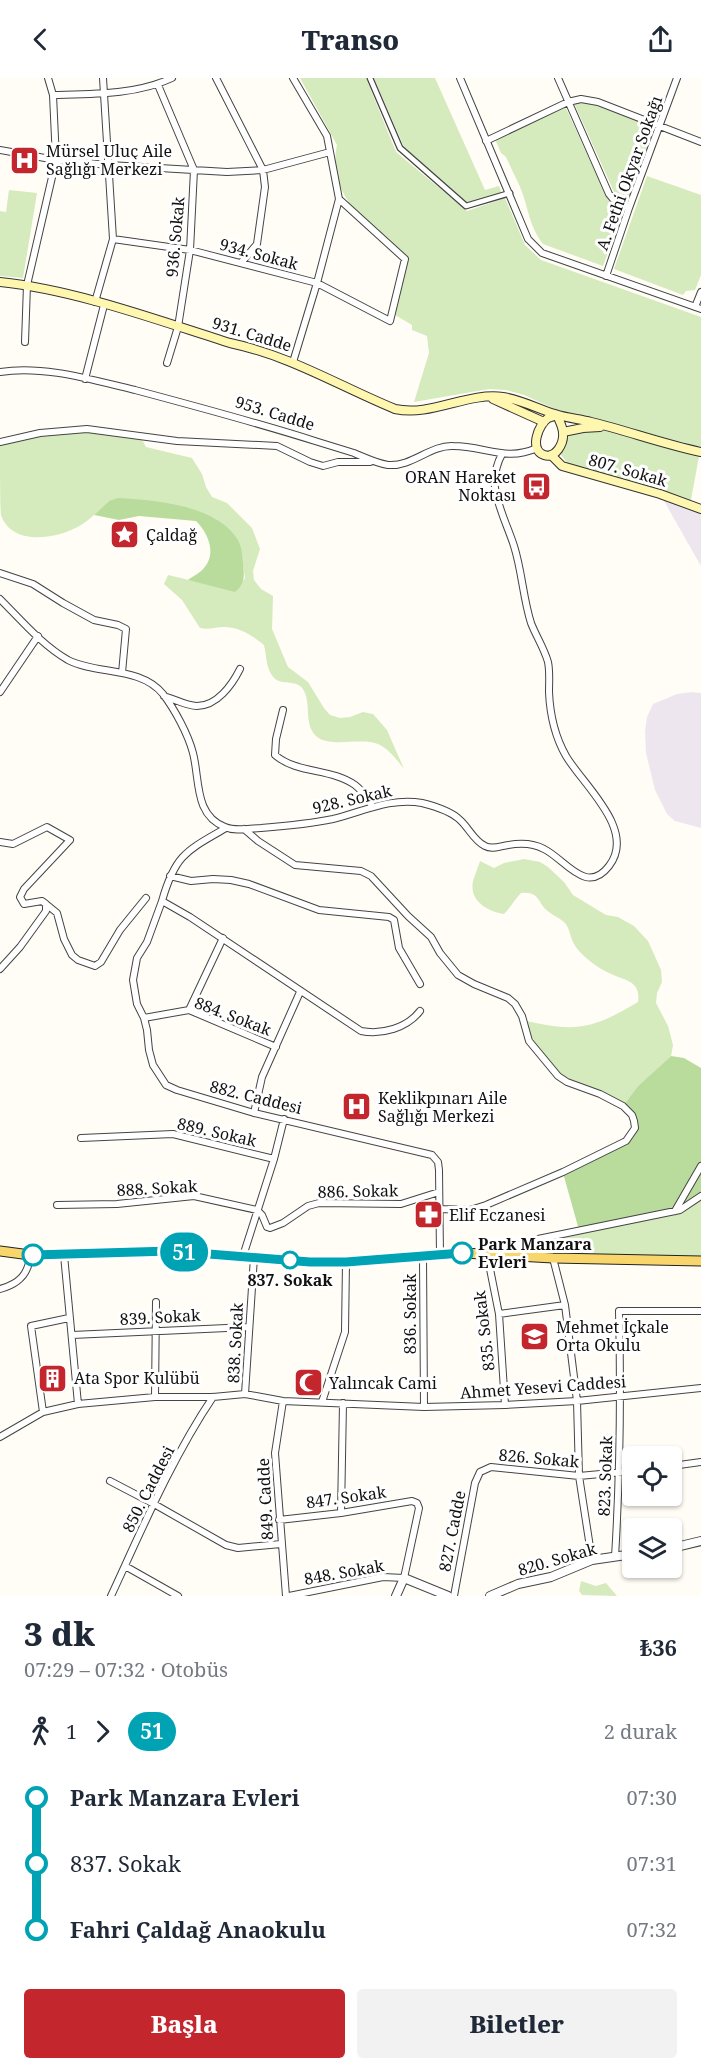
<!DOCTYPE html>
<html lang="tr">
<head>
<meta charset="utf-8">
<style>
  body { margin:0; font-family:"Noto Serif",serif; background:#f2f2f3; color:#1f2937; height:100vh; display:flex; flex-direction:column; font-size:22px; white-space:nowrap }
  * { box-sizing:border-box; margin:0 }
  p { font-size:20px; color:#747a83 }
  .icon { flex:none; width:33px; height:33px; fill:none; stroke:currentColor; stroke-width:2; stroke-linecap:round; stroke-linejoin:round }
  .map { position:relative; height:1518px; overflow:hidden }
  .side { display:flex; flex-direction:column; background:#fff; flex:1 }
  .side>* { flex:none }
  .badge { padding:0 12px; border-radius:20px; font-size:21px; line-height:39px }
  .controls { position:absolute; left:622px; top:1368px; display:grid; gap:12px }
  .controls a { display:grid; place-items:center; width:60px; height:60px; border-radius:6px; background:#fff; box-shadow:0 2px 4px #0004; font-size:30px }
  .map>.badge { position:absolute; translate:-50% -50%; box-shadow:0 0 0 3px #fff }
  .legs { display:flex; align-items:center; gap:9px; height:66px; padding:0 24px; font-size:20px }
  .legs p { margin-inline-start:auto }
  .summary { display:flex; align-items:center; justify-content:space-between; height:102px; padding:0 24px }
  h1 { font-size:33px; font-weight:800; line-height:45px }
  .cta { display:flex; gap:12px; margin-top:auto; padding:12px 24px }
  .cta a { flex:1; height:69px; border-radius:6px; background:#c4262e; color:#fff; font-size:24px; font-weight:800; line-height:69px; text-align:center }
  .cta a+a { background:#f2f2f3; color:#1f2937 }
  ul { padding:0 24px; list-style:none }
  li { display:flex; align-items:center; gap:21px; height:66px; font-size:22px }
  li i { display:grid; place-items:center; width:9px; height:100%; margin:0 8px; background:currentColor }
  li i::after { content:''; width:15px; height:15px; margin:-8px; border:4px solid; border-radius:50%; background:#fff }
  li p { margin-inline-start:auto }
  li:first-child i { background:linear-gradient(#0000 50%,currentColor 0) }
  li:last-child i { background:linear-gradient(currentColor 50%,#0000 0) }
  header { display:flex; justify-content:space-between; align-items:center; height:78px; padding:0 24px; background:#fff; font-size:27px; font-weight:800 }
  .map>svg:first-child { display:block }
</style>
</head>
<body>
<header><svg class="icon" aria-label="back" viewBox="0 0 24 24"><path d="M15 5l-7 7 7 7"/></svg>Transo<svg class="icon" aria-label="share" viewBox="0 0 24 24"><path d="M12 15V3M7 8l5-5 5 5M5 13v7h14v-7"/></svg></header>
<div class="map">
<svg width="701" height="1518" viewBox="0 0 701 1518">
  <rect width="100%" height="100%" fill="#fffdf5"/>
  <!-- industrial -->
  <path fill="#eee6ef" d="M660 416 701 431V488L693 474Z
    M691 614 701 615V750L675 743 667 736 655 712 646 675 645 654 647 639 653 626 677 616Z"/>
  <!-- green -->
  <path fill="#d5ebbd" d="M300 0H366L396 74 467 133 505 120 525 167 541 182 701 239V369L557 332 524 317 506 312 489 311 414 324 429 275 427 258 412 252V247L395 237 408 180C372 150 326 121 337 67Z
    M374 0H435L485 112 499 108 502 116 467 126 404 69Z
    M583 23 656 49 628 124 615 116 574 25Z
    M565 28 608 122 624 132 603 188 543 166C533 154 529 138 525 123 521 108 512 93 506 79L501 75 495 61Z
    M647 98 701 117V197L695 212 686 213 683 217 614 191Z
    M9 112 37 115 23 200 0 198V133L6 134Z
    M607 349 700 373 690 427 569 387 558 373 563 354Z
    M87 351 140 358 146 369 192 380 202 396 206 409 212 419 227 425 252 450 260 471 253 493 254 502 261 511 273 518 272 551 288 589 308 604 324 630 330 637 340 640 350 639 363 634 373 636 387 652 404 691C397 682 389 671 378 666 360 659 328 671 315 657 304 645 311 626 304 613 297 598 278 612 270 594 266 586 266 575 264 567 253 558 240 549 224 549 216 549 209 552 200 550L182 522 164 506 168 497 235 513 245 500 241 472 237 461 214 440 109 423C100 431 91 441 81 447 58 461 12 469 1 437 0 427 0 378 0 364Z
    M524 781 540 784 548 789 564 804 573 817 606 837 618 839 634 848 648 863 653 874 661 892 662 904 657 915 656 925 668 948 673 967 671 978 638 1008 623 1028 567 1004 529 963 523 942C575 955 593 951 638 924 641 902 625 903 609 895 598 890 580 877 574 866 570 859 570 851 565 845 560 840 554 838 549 834 537 826 541 813 521 815 514 822 511 829 504 836 487 833 469 823 473 803 475 796 478 790 480 783L494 790 504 785Z
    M701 1118V1183L487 1176Z
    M581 1503 596 1508 606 1505 617 1518 582 1517 579 1513Z"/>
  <!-- forest -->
  <path fill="#b9dc9c" d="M118 420C155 422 217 427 238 462 242 469 242 477 243 484 244 497 246 505 235 514L188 502C193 498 200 495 204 490 217 475 208 455 196 443L139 438 119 442 94 437 109 423Z
    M671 978 684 980 701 990V1118L687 1128 579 1152 563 1095 632 1057 634 1043 623 1028 638 1008Z"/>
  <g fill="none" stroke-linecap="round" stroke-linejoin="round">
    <defs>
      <path id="pedestrian" d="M370 0 400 70 466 128 510 115"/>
      <path id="minor" d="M216 0 263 92 265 109 257 166 241 185
        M460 0 528 161 542 175 701 231
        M558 0 609 116 613 121 629 130
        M158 7 194 92 190 172 178 249 167 285
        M53 17C92 16 136 17 172 0
        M486 63 568 24 581 21 598 24 701 64
        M0 72 56 82 109 87 227 94 263 92 330 74
        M113 161 190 172 317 205 390 243 405 181 339 121 327 58 293 0
        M606 198 629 130 677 0
        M95 224 113 161 103 0
        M695 229 701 214
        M25 264 27 207 56 82 53 17 48 0
        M293 284 317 205 339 121
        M0 294C44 287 92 302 135 312 195 328 255 344 315 363 328 367 341 371 354 375 366 380 376 385 388 387 412 389 430 367 453 368 485 368 506 384 537 370
        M85 301 104 227
        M0 364 40 355 87 351 177 363 277 368 310 384 323 388 338 384H370
        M0 495 33 506 63 525 94 542 118 547 126 551 122 595
        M0 521C21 542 42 567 68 582 97 597 140 588 163 616 175 632 188 656 193 675 200 702 194 737 225 749 236 754 250 750 261 750 286 748 309 746 333 741 362 734 391 719 422 725 434 728 451 733 460 742 469 750 474 763 485 768 492 772 501 768 508 767 520 765 533 765 544 771 565 781 586 818 609 788 637 752 583 707 566 678 554 657 550 637 549 614 549 604 550 594 548 584 544 570 536 558 531 545 523 520 522 493 514 468 508 449 498 430 495 410 494 398 496 387 502 376
        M0 614 38 558
        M164 618C174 621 187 628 197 628 217 628 232 607 240 591
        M283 632 276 661 275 677C297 696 331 690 355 707 363 713 368 722 373 729
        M226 750C186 773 175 777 162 823L190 839 361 953C382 957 407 950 420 933
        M244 751 258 763 295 787 361 793 371 798 408 838 431 859 440 875 458 897 474 906 508 920 515 926 522 938 529 963 558 998 567 1004 600 1016 623 1028 632 1037 634 1043 635 1050 626 1063 563 1094 486 1127 470 1132 439 1131
        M0 764 13 766 47 749 70 762 24 811 20 819 24 826 42 823 46 826V833L20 869 0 891
        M170 798 191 803 213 801 231 802 249 806 319 832 389 839 394 842 399 870 420 906
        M162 823 147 864 137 880 133 902 137 926 144 940 147 952 149 972 153 987 166 1007 177 1012 254 1035 432 1077 438 1084 439 1092 440 1177
        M46 826 57 835 64 861 72 877 78 882 95 888 101 884 120 852 146 820
        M189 932 223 860
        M144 940 189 932 276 969
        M254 1035 262 999 300 914
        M81 1060 173 1056 274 1081
        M57 1127 117 1126 194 1118 257 1132 262 1137 267 1149 270 1150 283 1145 308 1128 319 1125 401 1126 439 1114
        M675 1133 701 1088
        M64 1177 78 1326
        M243 1178 274 1081 284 1041
        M423 1179 424 1329
        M553 1180 565 1227 577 1323 579 1398 592 1482
        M0 1211C19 1206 29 1196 30 1177
        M499 1236 565 1227
        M72 1257 249 1249
        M245 1316 254 1179
        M155 1319 156 1224
        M283 1323 275 1375 286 1518
        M322 1324 345 1254 346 1184
        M505 1327 499 1236 487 1176 538 1161 680 1132 701 1118
        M43 1334 31 1248 69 1240
        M0 1359 43 1334 78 1326 155 1319H213L245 1316 283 1323 424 1329 505 1327 577 1323 701 1310
        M672 1388 701 1384
        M110 1403 154 1426 226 1467 238 1470 281 1466
        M341 1435 343 1325
        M279 1442 341 1435 412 1423 417 1425 419 1430 404 1500 383 1499 289 1518
        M615 1479C620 1397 621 1315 619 1233H701
        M125 1488 178 1518
        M111 1518C142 1451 172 1380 213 1319
        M454 1518 475 1405 480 1394 491 1389 579 1398 633 1393"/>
      <path id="tertiary" d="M672 1470 701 1463
        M396 1518 404 1500 448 1518
        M490 1518 518 1506 551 1499 592 1482 633 1476"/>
      <path id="secondary" d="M0 204C76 212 157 242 230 265 291 278 339 308 395 331 431 339 467 314 503 319 522 322 538 331 555 336 567 340 579 341 591 344 628 353 663 366 701 374
        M493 321 544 344
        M557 337C559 342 563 349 563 355 564 365 556 381 544 377 529 372 538 347 548 340 549 340 556 337 557 337Z
        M563 354 583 350 600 349
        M551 377 562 388 660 416 701 431"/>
      <path id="primary" d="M0 1173 30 1177H64L171 1173 310 1184H346L463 1175 553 1180 701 1183"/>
    </defs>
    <!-- pedestrian casing -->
    <use href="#pedestrian" stroke="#444" stroke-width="7"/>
    <!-- minor casing -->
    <use href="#minor" stroke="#444" stroke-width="8"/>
    <!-- tertiary casing -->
    <use href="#tertiary" stroke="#444" stroke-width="10"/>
    <!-- secondary casing -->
    <use href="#secondary" stroke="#333" stroke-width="10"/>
    <!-- primary casing -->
    <use href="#primary" stroke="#222" stroke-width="11"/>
    <!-- pedestrian -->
    <use href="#pedestrian" stroke="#fff" stroke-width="4.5"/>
    <!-- minor -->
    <use href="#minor" stroke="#fff" stroke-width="6"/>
    <!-- tertiary -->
    <use href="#tertiary" stroke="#fff" stroke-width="8"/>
    <!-- secondary -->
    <use href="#secondary" stroke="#fff6b0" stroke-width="8"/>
    <!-- primary -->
    <use href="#primary" stroke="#f9d66b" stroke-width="9"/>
  </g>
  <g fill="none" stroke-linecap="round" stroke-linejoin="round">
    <defs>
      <path id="line-1" d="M33 1177 171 1173 310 1184H346L462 1175"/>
    </defs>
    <!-- line-1 casing -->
    <use href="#line-1" stroke="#fff" stroke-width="14"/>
    <!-- line-1 -->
    <use href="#line-1" stroke="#00a3b4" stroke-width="9"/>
  </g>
  <!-- icons -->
  <defs>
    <symbol id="hospital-square" viewBox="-11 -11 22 22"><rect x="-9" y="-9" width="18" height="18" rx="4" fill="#c4262e" stroke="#fff"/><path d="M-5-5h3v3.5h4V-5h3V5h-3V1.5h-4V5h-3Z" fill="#fff"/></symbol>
    <symbol id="bus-square" viewBox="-11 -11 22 22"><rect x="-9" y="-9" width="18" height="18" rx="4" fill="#c4262e" stroke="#fff"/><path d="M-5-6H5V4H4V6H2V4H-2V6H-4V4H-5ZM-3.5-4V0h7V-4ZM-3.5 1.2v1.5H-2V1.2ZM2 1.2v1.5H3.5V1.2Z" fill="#fff"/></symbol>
    <symbol id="sight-square" viewBox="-11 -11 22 22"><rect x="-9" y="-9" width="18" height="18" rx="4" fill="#c4262e" stroke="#fff"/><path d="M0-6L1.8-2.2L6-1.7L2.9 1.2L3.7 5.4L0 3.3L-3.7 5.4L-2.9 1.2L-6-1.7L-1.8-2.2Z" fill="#fff"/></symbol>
    <symbol id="pharmacy-square" viewBox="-11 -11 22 22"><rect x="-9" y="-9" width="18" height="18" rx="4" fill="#c4262e" stroke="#fff"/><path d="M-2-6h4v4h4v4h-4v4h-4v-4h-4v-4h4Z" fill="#fff"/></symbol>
    <symbol id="school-square" viewBox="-11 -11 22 22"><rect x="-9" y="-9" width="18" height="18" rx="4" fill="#c4262e" stroke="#fff"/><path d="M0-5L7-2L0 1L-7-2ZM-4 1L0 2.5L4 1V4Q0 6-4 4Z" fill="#fff"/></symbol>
    <symbol id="building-square" viewBox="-11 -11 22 22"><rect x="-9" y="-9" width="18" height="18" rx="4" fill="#c4262e" stroke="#fff"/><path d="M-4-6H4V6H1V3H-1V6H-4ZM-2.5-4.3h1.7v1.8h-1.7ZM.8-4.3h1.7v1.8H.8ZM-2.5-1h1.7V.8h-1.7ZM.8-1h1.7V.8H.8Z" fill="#fff"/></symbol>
    <symbol id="mosque-square" viewBox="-11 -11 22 22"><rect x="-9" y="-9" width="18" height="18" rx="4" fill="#c4262e" stroke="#fff"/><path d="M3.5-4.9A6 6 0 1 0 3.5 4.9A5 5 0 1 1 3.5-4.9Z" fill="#fff"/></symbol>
  </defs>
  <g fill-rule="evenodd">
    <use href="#hospital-square" x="8" y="66" width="33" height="33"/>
    <use href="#bus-square" x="520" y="392" width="33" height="33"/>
    <use href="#sight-square" x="108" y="440" width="33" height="33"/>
    <use href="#hospital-square" x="340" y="1012" width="33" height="33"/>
    <use href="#pharmacy-square" x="412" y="1120" width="33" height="33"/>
    <use href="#school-square" x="518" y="1242" width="33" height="33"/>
    <use href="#building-square" x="36" y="1284" width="33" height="33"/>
    <use href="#mosque-square" x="292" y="1288" width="33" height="33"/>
  </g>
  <!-- markers -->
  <g fill="#fff" stroke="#00a3b4" stroke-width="3">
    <circle cx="462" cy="1175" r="10"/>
    <circle cx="33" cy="1177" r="10"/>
    <circle cx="290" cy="1182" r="8"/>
  </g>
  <g text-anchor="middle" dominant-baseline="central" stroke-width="6" stroke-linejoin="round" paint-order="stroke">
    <!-- poi labels -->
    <g font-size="16" fill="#111" stroke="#fff" text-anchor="start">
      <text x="46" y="73">Mürsel Uluç Aile<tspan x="46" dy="18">Sağlığı Merkezi</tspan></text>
      <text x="516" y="399" text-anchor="end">ORAN Hareket<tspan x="516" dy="18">Noktası</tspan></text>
      <text x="146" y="457">Çaldağ</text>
      <text x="378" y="1020">Keklikpınarı Aile<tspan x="378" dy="18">Sağlığı Merkezi</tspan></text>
      <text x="449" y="1137">Elif Eczanesi</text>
      <text x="556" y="1249">Mehmet İçkale<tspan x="556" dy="18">Orta Okulu</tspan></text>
      <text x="74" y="1300">Ata Spor Kulübü</text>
      <text x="329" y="1305">Yalıncak Cami</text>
    </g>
    <!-- street labels -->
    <g font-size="16" fill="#111" stroke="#fff">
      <text transform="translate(629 95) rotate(-70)">A. Fethi Okyar Sokağı</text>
      <text transform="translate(175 159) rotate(-85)">936. Sokak</text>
      <text transform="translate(259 176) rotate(15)">934. Sokak</text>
      <text transform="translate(252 256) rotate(17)">931. Cadde</text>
      <text transform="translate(275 335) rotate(17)">953. Cadde</text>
      <text transform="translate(628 392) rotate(16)">807. Sokak</text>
      <text transform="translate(352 721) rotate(-13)">928. Sokak</text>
      <text transform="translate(233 938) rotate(21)">884. Sokak</text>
      <text transform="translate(256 1019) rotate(14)">882. Caddesi</text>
      <text transform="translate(217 1054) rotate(13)">889. Sokak</text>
      <text transform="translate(157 1110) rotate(-3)">888. Sokak</text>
      <text transform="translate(358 1113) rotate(-1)">886. Sokak</text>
      <text transform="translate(410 1236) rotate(-90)">836. Sokak</text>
      <text transform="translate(160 1239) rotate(-3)">839. Sokak</text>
      <text transform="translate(484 1253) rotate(-97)">835. Sokak</text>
      <text transform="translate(235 1265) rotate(-87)">838. Sokak</text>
      <text transform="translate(543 1309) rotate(-4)">Ahmet Yesevi Caddesi</text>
      <text transform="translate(539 1380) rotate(5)">826. Sokak</text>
      <text transform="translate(605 1398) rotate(-88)">823. Sokak</text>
      <text transform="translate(148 1411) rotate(-63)">850. Caddesi</text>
      <text transform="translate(346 1419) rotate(-8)">847. Sokak</text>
      <text transform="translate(265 1421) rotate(-93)">849. Cadde</text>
      <text transform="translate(452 1453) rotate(-79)">827. Cadde</text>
      <text transform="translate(557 1481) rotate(-16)">820. Sokak</text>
      <text transform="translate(344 1494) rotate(-10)">848. Sokak</text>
    </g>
    <!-- stop labels -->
    <g font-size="16" font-weight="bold" fill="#111" stroke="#fff" text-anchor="start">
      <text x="478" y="1166">Park Manzara<tspan x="478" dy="18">Evleri</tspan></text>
      <text x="290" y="1202" text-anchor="middle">837. Sokak</text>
    </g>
  </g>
</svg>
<div class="controls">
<a><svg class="icon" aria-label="locate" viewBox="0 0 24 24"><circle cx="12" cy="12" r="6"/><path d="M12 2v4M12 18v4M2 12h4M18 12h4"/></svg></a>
<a><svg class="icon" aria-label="layers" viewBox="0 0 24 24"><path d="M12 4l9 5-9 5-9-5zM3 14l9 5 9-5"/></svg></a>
</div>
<b class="badge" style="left:184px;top:1174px;background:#00a3b4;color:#fff">51</b>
</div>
<section class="side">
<div class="summary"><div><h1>3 dk</h1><p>07:29 – 07:32 · Otobüs</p></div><b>₺36</b></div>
<div class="legs"><svg class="icon" aria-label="walk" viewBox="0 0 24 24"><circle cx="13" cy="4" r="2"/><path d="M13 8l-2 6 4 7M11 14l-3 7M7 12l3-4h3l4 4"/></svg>1<svg class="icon" aria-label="forward" viewBox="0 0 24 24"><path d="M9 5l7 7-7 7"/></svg><b class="badge" style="background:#00a3b4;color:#fff">51</b><p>2 durak</p></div>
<ul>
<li><i style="color:#00a3b4"></i><b>Park Manzara Evleri</b><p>07:30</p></li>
<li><i style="color:#00a3b4"></i><span>837. Sokak</span><p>07:31</p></li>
<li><i style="color:#00a3b4"></i><b>Fahri Çaldağ Anaokulu</b><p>07:32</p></li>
</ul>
<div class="cta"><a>Başla</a><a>Biletler</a></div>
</section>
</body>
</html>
